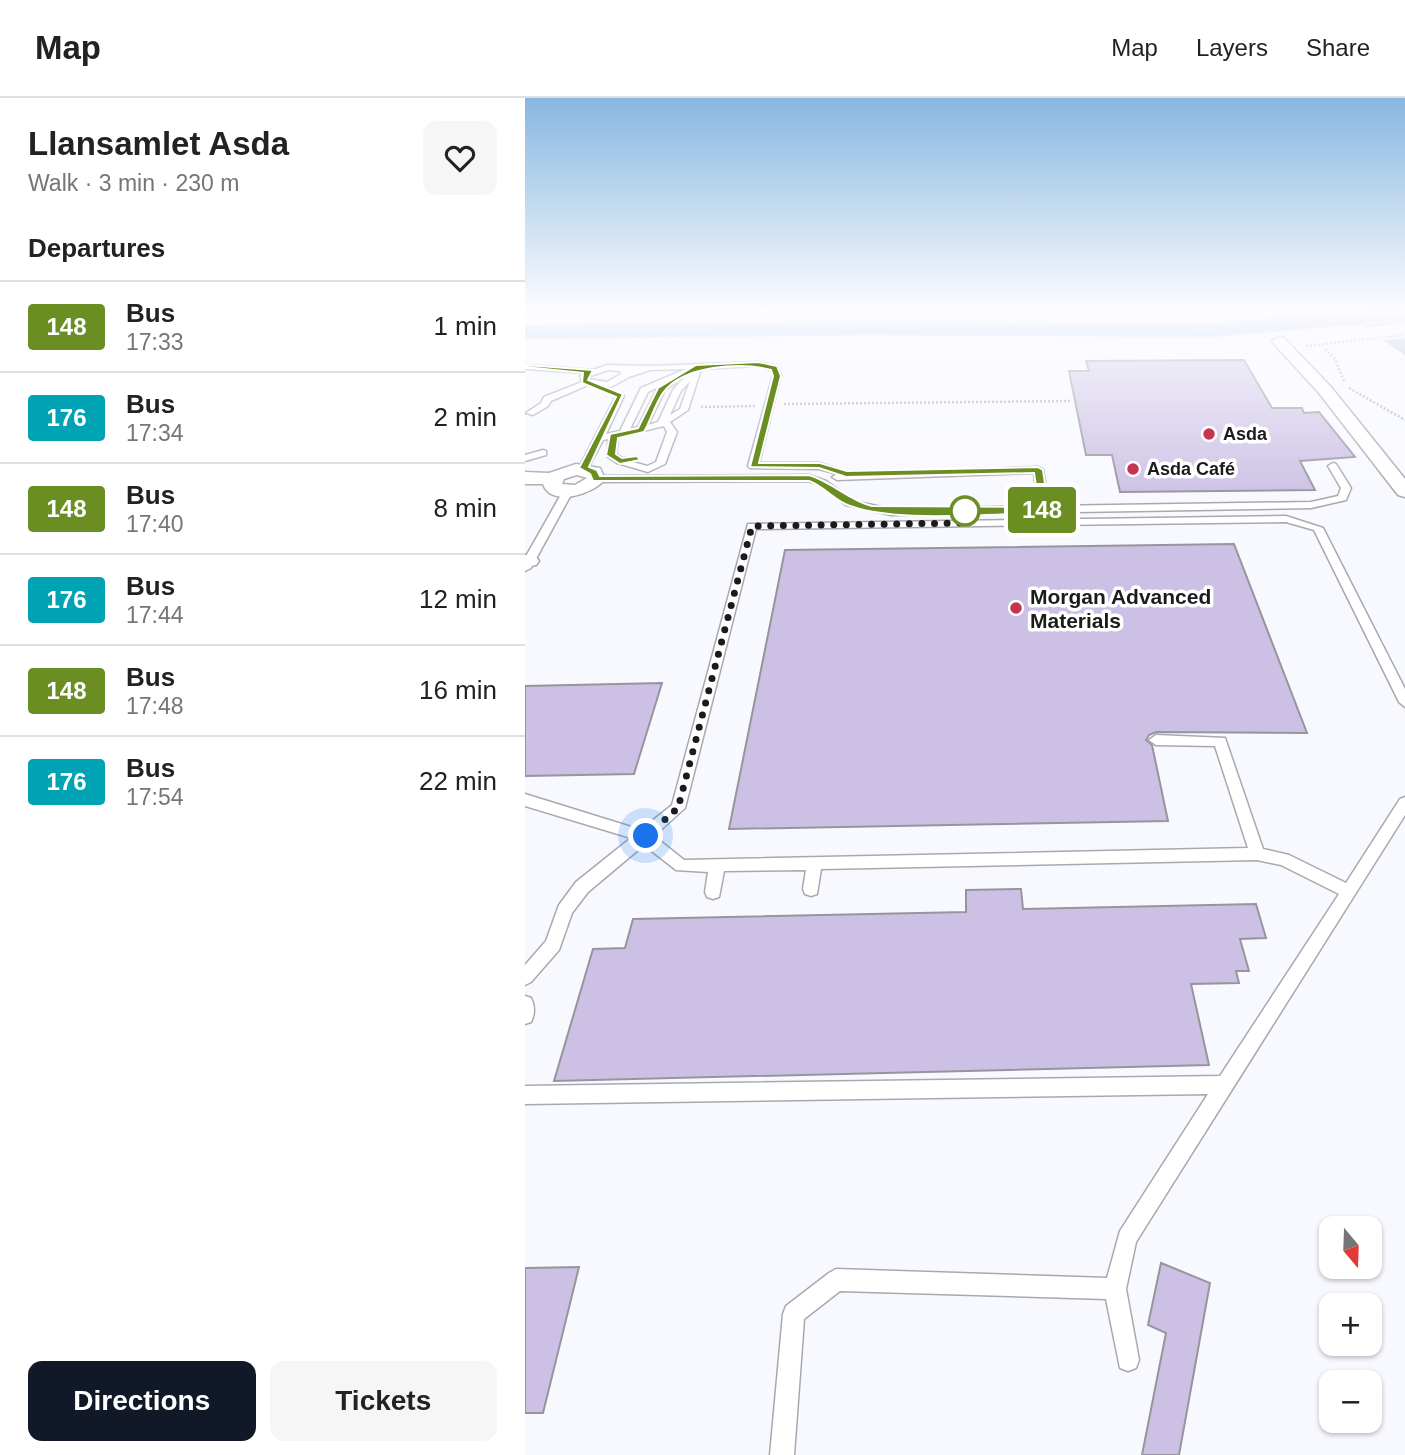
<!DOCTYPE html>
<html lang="en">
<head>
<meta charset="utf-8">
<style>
  body { margin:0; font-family:Arial,sans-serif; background:#f6f6f6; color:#222; height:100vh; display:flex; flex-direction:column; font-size:26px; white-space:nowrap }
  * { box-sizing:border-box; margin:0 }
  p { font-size:23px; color:#767676 }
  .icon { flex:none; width:38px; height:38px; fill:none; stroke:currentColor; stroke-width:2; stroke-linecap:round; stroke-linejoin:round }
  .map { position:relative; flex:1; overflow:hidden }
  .details { display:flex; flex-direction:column; background:#fff; width:525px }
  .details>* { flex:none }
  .badge { padding:0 14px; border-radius:5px; font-size:24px; line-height:46px }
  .needle { width:46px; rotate:161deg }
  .buttons { position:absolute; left:794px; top:1118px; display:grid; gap:14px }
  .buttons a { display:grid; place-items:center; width:63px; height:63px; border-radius:14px; background:#fff; box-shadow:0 2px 5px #0004; font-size:35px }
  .you { position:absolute; width:35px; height:35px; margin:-18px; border:5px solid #fff; border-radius:50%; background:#1a73e8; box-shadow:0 0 0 10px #1a73e833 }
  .map>.badge { position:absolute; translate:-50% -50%; box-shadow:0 0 0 4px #fff }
  h2 { padding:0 28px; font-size:26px; line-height:63px }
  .round { display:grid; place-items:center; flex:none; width:74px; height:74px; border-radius:14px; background:#f6f6f6 }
  .headline { display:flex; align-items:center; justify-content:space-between; height:119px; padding:0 28px }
  h1 { font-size:33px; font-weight:800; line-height:52px }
  .primary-button { display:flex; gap:14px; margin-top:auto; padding:14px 28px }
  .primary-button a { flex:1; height:80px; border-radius:14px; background:#111827; color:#fff; font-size:28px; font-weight:800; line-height:80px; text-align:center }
  .primary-button a+a { background:#f6f6f6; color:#222 }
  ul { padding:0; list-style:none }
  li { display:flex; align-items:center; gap:21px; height:91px; padding:0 28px; border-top:2px solid #e0e0e0 }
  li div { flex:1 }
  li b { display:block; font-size:26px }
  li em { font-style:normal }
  li .badge { min-width:77px; font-weight:700; text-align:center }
  header { display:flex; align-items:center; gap:42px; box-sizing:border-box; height:98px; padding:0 35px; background:#fff; border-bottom:2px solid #e0e0e0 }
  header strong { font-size:33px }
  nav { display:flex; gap:38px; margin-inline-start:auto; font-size:24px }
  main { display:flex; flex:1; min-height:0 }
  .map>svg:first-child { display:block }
</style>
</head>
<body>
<header>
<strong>Map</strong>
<nav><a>Map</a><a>Layers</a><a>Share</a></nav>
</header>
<main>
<section class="details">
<div class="headline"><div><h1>Llansamlet Asda</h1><p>Walk · 3 min · 230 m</p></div><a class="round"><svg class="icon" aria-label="heart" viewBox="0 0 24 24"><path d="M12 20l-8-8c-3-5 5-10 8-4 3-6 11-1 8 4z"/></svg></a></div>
<h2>Departures</h2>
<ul>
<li><span class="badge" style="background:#6b8e23;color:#fff">148</span><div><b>Bus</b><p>17:33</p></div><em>1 min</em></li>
<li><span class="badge" style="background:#00a3b4;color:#fff">176</span><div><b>Bus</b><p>17:34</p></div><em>2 min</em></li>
<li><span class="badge" style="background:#6b8e23;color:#fff">148</span><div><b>Bus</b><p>17:40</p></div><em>8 min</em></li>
<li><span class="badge" style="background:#00a3b4;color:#fff">176</span><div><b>Bus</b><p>17:44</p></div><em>12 min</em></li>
<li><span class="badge" style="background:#6b8e23;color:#fff">148</span><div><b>Bus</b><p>17:48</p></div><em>16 min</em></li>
<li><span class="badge" style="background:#00a3b4;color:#fff">176</span><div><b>Bus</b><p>17:54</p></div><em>22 min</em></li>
</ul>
<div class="primary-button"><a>Directions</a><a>Tickets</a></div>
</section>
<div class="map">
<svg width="880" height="1357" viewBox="0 0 880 1357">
  <rect width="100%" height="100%" fill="#f8f9ff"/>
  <!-- water -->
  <path fill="#99bbd5" d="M812 210H867L880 219V257Z"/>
  <!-- pier -->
  <path fill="#f8f9ff" d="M880 225V240L853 243 835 230Z"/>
  <!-- building -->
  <path fill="#ccc1e5" stroke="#97959b" stroke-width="2" d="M719 262 747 310H777L779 315 794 314 830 359 775 363 790 392 595 394 587 357H561L544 273H564L561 263Z
    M709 446 782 635 631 634 624 637 621 642 627 647 643 723 204 731 260 452Z
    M137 585 109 676 0 678V588Z
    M496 791 498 811 731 806 741 840 715 841 724 873H711L714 885 666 886 684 967 29 983 68 851 100 850 108 821 441 814V792Z
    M636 1165 685 1185 654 1357H617L641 1235 623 1227Z
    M54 1169 18 1315H0V1170Z"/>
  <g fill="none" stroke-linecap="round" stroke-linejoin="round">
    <defs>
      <path id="lane" d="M193 210H214L195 214 191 212Z
        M233 264 252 268 256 277 234 365H295L326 376 513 369 518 372 524 408 786 404 813 398 816 390 803 368 808 365 811 366 826 390 821 402 786 410 366 417 321 407 295 387 283 383 71 384 66 381 71 378 284 377 301 383 328 403 366 411 513 408 509 375 312 382 307 379 312 376 294 371 225 370 223 368 248 277 246 272 233 268 176 271 163 312 145 324 152 334 140 366 123 374 92 365 83 359V341L78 342 62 372 54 370 92 296 99 298 81 336 95 333 116 290 161 271 125 272 104 279 86 289 65 286 26 303 23 308 8 317 1 315 16 305 19 299 57 284 55 278 59 275 0 271V267L68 272 82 267 124 268ZM83 272 95 273 96 276 82 284 64 281 63 279ZM161 277 148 292 133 324 123 327 140 292 150 285 148 283ZM165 283 155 311 145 317 156 293ZM133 289 113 329 105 331 123 294ZM139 328 142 334 131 364 122 368 108 364 107 360H97L91 356 93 339Z
        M18 352 21 353V357L0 363V357Z
        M43 390 48 393 6 470 0 473V460L38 393Z
        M761 418 798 430 880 591V609L874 604 789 432 761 424 231 431 160 710 129 738 159 762 723 750 690 648 631 647 624 642 631 637 700 640 738 751 764 757 821 785 875 701 880 699V717L611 1144 601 1191 614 1262 611 1270 603 1273 595 1270 581 1201 315 1193 279 1221 269 1357H245L258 1216 261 1208 304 1175 311 1171 582 1180 595 1133 683 996 0 1006V988L695 978 814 796 756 767 732 762 296 771 292 796 286 798 280 796 278 791 281 772 199 773 194 799 188 801 182 799 180 794 183 774 151 772 119 747 63 794 47 815 34 852 6 884 0 887V867L21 843 34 807 51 784 106 740 0 708V696L116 732 147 707 223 426Z
        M0 898 6 900C10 908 10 916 6 924L0 926Z"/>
      <path id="street" d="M754 239 759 240 806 289 880 381V399L873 397 794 295 749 246 747 243Z
        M51 366 75 370 80 381C69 396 26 410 18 386H0V374L24 375ZM52 377 62 380 50 387 37 386 39 381Z
        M0 457 11 459 14 463 11 467 0 469Z"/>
      <path id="primary" d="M880 210V222L687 238 340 236 0 240V228L340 224 687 226Z"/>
    </defs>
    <!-- lane casing -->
    <use href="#lane" stroke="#a8a9af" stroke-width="3"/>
    <!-- street casing -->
    <use href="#street" stroke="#a8a9af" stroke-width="3"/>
    <!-- primary casing -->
    <use href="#primary" stroke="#d6d6d6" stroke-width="3"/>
    <!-- path -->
    <path stroke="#aeafb4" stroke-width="2.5" stroke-dasharray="2 2" stroke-linecap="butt" d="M781 248 880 237
      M800 251 810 261 819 283
      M824 290 880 322
      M259 306 546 303
      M176 309 230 308"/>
    <!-- lane -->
    <use href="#lane" fill="#fff" fill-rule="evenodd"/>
    <!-- street -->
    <use href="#street" fill="#fff" fill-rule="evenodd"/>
    <!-- primary -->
    <use href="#primary" fill="#9ebbec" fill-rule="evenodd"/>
  </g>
  <!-- sky -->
  <linearGradient id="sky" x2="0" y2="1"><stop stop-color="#88b7e0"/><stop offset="0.53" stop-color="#fcfcff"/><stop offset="1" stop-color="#fcfcff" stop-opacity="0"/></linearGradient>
  <rect width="880" height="400" fill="url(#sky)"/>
  <!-- line -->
  <path fill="#6b8e23" stroke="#fff" stroke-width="2" d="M233 264 252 268 256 278 234 365H295L322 373 513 369 518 372 524 412 519 415C466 416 372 425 325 408 309 403 299 388 284 383H68L65 376 54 370 91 299 57 285 58 275 0 269V267L68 272 63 282 98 296 64 369 72 372 75 378 284 377C308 384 323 402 347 408L514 409 509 375 321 379 294 370 225 369 248 278 246 272C216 264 158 267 138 295 130 306 126 322 119 334L93 340 91 356 97 360 112 358 115 362 95 366 81 357 85 336 113 330 133 290 171 267Z"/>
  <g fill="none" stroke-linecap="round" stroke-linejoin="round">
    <!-- walk -->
    <path stroke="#1b1b1d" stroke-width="7" stroke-dasharray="0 12.6" d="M121 738 153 710 227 428 441 425 440 413"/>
  </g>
  <!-- markers -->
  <g fill="#c53550" stroke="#fff" stroke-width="2.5">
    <circle cx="684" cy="336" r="7"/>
    <circle cx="608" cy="371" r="7"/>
    <circle cx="491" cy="510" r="7"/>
  </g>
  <circle fill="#fff" stroke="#6b8e23" stroke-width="3.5" cx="440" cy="413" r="14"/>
  <g text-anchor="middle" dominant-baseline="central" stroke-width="7" stroke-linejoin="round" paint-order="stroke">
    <!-- far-poi labels -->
    <g font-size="18" font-weight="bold" fill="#1b1b1d" stroke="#fff" text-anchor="start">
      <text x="698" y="336">Asda</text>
      <text x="622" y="371">Asda Café</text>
    </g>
    <!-- poi labels -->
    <g font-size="21" font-weight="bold" fill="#1b1b1d" stroke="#fff" text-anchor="start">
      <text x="505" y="498">Morgan Advanced<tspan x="505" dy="24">Materials</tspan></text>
    </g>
  </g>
</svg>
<div class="buttons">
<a><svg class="needle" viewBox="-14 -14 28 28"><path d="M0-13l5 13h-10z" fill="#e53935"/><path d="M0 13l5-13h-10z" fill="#767676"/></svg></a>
<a>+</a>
<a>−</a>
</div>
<div class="you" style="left:121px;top:738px"></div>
<b class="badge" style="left:517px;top:412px;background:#6b8e23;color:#fff">148</b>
</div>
</main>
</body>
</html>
